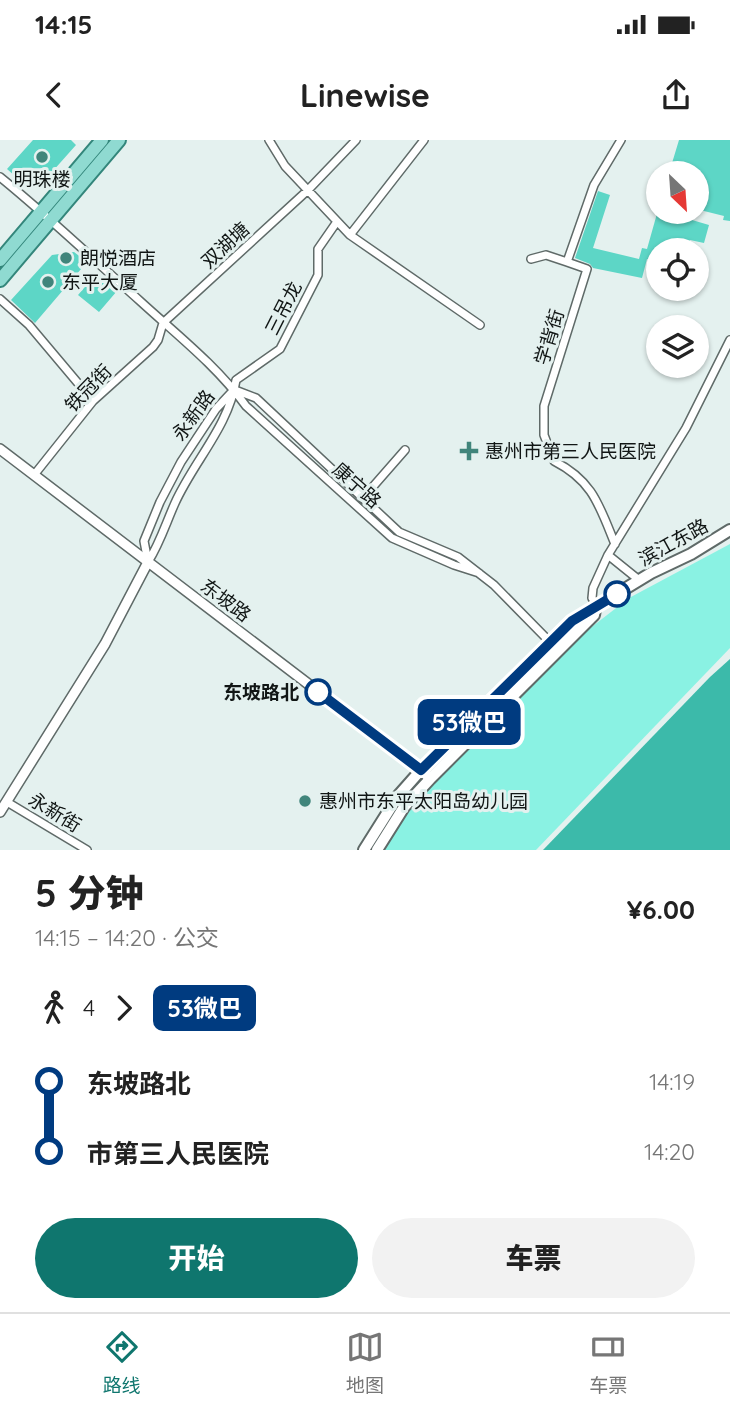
<!DOCTYPE html>
<html lang="zh">
<head>
<meta charset="utf-8">
<style>
  body { margin:0; font-family:Quicksand,"Noto Sans SC",sans-serif; background:#f2f2f2; color:#222; height:100vh; display:flex; flex-direction:column; font-size:26px; white-space:nowrap }
  * { box-sizing:border-box; margin:0 }
  p { font-size:23px; color:#767676 }
  .icon { flex:none; width:38px; height:38px; fill:none; stroke:currentColor; stroke-width:2; stroke-linecap:round; stroke-linejoin:round }
  .map { position:relative; height:710px; overflow:hidden }
  .details { display:flex; flex-direction:column; background:#fff; flex:1 }
  .details>* { flex:none }
  .badge { padding:0 14px; border-radius:10px; font-size:24px; line-height:46px }
  .needle { width:46px; rotate:155deg }
  .fabs { position:absolute; left:646px; top:21px; display:grid; gap:14px }
  .fabs a { display:grid; place-items:center; width:63px; height:63px; border-radius:50%; background:#fff; box-shadow:0 2px 5px #0004; font-size:35px }
  .map>.badge { position:absolute; translate:-50% -50%; box-shadow:0 0 0 4px #fff }
  .legs { display:flex; align-items:center; gap:10px; height:77px; padding:0 35px; font-size:23px }
  .legs p { margin-inline-start:auto }
  .head { display:flex; align-items:center; justify-content:space-between; height:119px; padding:0 35px }
  h1 { font-size:38px; font-weight:800; line-height:52px }
  .action { display:flex; gap:14px; margin-top:auto; padding:14px 35px }
  .action a { flex:1; height:80px; border-radius:42px; background:#0f766e; color:#fff; font-size:28px; font-weight:800; line-height:80px; text-align:center }
  .action a+a { background:#f2f2f2; color:#222 }
  ul { padding:0 35px; list-style:none }
  li { display:flex; align-items:center; gap:24px; height:70px; font-size:26px }
  li i { display:grid; place-items:center; width:10px; height:100%; margin:0 9px; background:currentColor }
  li i::after { content:''; width:18px; height:18px; margin:-9px; border:5px solid; border-radius:50%; background:#fff }
  li p { margin-inline-start:auto }
  li:first-child i { background:linear-gradient(#0000 50%,currentColor 0) }
  li:last-child i { background:linear-gradient(currentColor 50%,#0000 0) }
  .status { display:flex; justify-content:space-between; align-items:center; height:49px; padding:0 35px; background:#fff; direction:ltr }
  .status svg { height:19px; fill:currentColor }
  header { display:flex; justify-content:space-between; align-items:center; height:91px; padding:0 35px; background:#fff; font-size:32px; font-weight:800 }
  .menu { display:flex; justify-content:space-around; align-items:center; height:98px; border-top:2px solid #e0e0e0; background:#fff; font-size:19px; color:#767676 }
  .menu a { display:grid; justify-items:center; gap:4px }
  .menu .on { color:#0f766e }
  .map>svg:first-child { display:block }
</style>
</head>
<body>
<div class="status"><b>14:15</b><svg viewBox="0 0 49 12"><path d="M0 12V9h3v3zM5 12V6h3v6zM10 12V3h3v9zM15 12V0h3v12zM26 1h20v11H26zM47 4h2v5h-2z"/></svg></div>
<header><svg class="icon" aria-label="back" viewBox="0 0 24 24"><path d="M15 5l-7 7 7 7"/></svg>Linewise<svg class="icon" aria-label="share" viewBox="0 0 24 24"><path d="M12 15V3M7 8l5-5 5 5M5 13v7h14v-7"/></svg></header>
<div class="map">
<svg width="730" height="710" viewBox="0 0 730 710">
  <rect width="100%" height="100%" fill="#e4f1ef"/>
  <!-- green -->
  <path fill="#8af2e3" d="M730 404V508L536 710H382L409 666 589 489 629 458Z"/>
  <!-- water -->
  <path fill="#3cbaaa" d="M730 519V710H543L710 537Z"/>
  <!-- building -->
  <path fill="#5dd6c6" d="M33 0H71L76 5 44 41 24 44 7 29Z
    M679 0H730V81L723 80 724 76 696 69V33H669Z
    M598 51 610 55 593 108 639 119 642 108 647 109 658 70 709 85 704 103 690 100 687 110H658V122L647 119 642 138 593 128 590 124 575 118Z
    M74 112 87 122 35 183 11 160 52 115Z
    M97 133 117 151 99 172 78 155Z"/>
  <g fill="none" stroke-linecap="round" stroke-linejoin="round">
    <defs>
      <path id="minor" d="M269 0 285 26 350 95 480 185
        M0 37C48 76 93 119 140 161 176 194 217 226 246 266L392 398 454 425 479 433
        M350 95 424 0
        M531 119 546 115 567 122
        M0 159 29 185 93 261
        M235 250 256 258 399 392 458 417 494 445 550 502
        M34 335 93 261 153 207 158 200 163 183 308 50 356 0
        M363 358 405 310
        M615 404C599 365 593 341 554 321L544 295V266L587 129 567 122 594 45 621 0
        M608 415 639 440
        M148 422C160 403 166 383 175 363 194 321 229 286 236 240L280 209 318 135V109L336 83
        M148 422 144 401 160 362 181 322 216 269 231 253
        M597 466 592 458 593 448 608 415 686 288 730 200
        M7 662 87 710"/>
      <path id="tertiary" d="M0 309 421 630 430 639
        M0 672 105 504 148 422"/>
      <path id="secondary" d="M364 710 398 656 421 630 572 481 651 433 691 414 730 390
        M377 710 404 667 430 639 594 475 595 470"/>
      <path id="primary" d="M0 120 102 0
        M0 140 119 0"/>
    </defs>
    <!-- minor casing -->
    <use href="#minor" stroke="#5f6a68" stroke-width="10"/>
    <!-- tertiary casing -->
    <use href="#tertiary" stroke="#5f6a68" stroke-width="12"/>
    <!-- secondary casing -->
    <use href="#secondary" stroke="#5f6a68" stroke-width="14"/>
    <!-- primary casing -->
    <use href="#primary" stroke="#33867b" stroke-width="16"/>
    <!-- minor -->
    <use href="#minor" stroke="#fff" stroke-width="7"/>
    <!-- tertiary -->
    <use href="#tertiary" stroke="#fff" stroke-width="9"/>
    <!-- secondary -->
    <use href="#secondary" stroke="#fff" stroke-width="10"/>
    <!-- primary -->
    <use href="#primary" stroke="#8fdad1" stroke-width="12"/>
  </g>
  <g fill="none" stroke-linecap="round" stroke-linejoin="round">
    <defs>
      <path id="line-1" d="M318 552 421 630 572 481 617 454"/>
    </defs>
    <!-- line-1 casing -->
    <use href="#line-1" stroke="#fff" stroke-width="16"/>
    <!-- line-1 -->
    <use href="#line-1" stroke="#003b80" stroke-width="10"/>
  </g>
  <!-- markers -->
  <g fill="#40857b" stroke="#e4f1ef" stroke-width="2.5">
    <circle cx="42" cy="17" r="7"/>
    <circle cx="66" cy="118" r="7"/>
    <circle cx="48" cy="142" r="7"/>
    <path d="M465.5 300.5h7v7h7v7h-7v7h-7v-7h-7v-7h7z"/>
    <circle cx="305" cy="661" r="7"/>
  </g>
  <g fill="#fff" stroke="#003b80" stroke-width="3.5">
    <circle cx="617" cy="454" r="12"/>
    <circle cx="318" cy="552" r="12"/>
  </g>
  <g text-anchor="middle" dominant-baseline="central" stroke-width="6" stroke-linejoin="round" paint-order="stroke">
    <!-- poi labels -->
    <g font-size="19" fill="#111615" stroke="#e4f1ef" text-anchor="start">
      <text x="42" y="39" text-anchor="middle">明珠楼</text>
      <text x="80" y="118">朗悦酒店</text>
      <text x="62" y="142">东平大厦</text>
      <text x="485" y="311">惠州市第三人民医院</text>
      <text x="319" y="661">惠州市东平太阳岛幼儿园</text>
    </g>
    <!-- street labels -->
    <g font-size="19" fill="#111615" stroke="#e4f1ef">
      <text transform="translate(225 105) rotate(-43)">双湖塘</text>
      <text transform="translate(283 168) rotate(-63)">三吊龙</text>
      <text transform="translate(549 197) rotate(-73)">学背街</text>
      <text transform="translate(88 248) rotate(-46)">铁冠街</text>
      <text transform="translate(193 275) rotate(-54)">永新路</text>
      <text transform="translate(357 345) rotate(42)">康宁路</text>
      <text transform="translate(673 402) rotate(-29)">滨江东路</text>
      <text transform="translate(226 460) rotate(37)">东坡路</text>
      <text transform="translate(55 672) rotate(31)">永新街</text>
    </g>
    <!-- stop labels -->
    <g font-size="19" font-weight="bold" fill="#111615" stroke="#e4f1ef" text-anchor="end">
      <text x="299" y="552">东坡路北</text>
    </g>
  </g>
</svg>
<div class="fabs">
<a><svg class="needle" viewBox="-14 -14 28 28"><path d="M0-13l5 13h-10z" fill="#e53935"/><path d="M0 13l5-13h-10z" fill="#767676"/></svg></a>
<a><svg class="icon" aria-label="locate" viewBox="0 0 24 24"><circle cx="12" cy="12" r="6"/><path d="M12 2v4M12 18v4M2 12h4M18 12h4"/></svg></a>
<a><svg class="icon" aria-label="layers" viewBox="0 0 24 24"><path d="M12 4l9 5-9 5-9-5zM3 14l9 5 9-5"/></svg></a>
</div>
<b class="badge" style="left:469px;top:582px;background:#003b80;color:#fff">53微巴</b>
</div>
<section class="details">
<div class="head"><div><h1>5 分钟</h1><p>14:15 – 14:20 · 公交</p></div><b>¥6.00</b></div>
<div class="legs"><svg class="icon" aria-label="walk" viewBox="0 0 24 24"><circle cx="13" cy="4" r="2"/><path d="M13 8l-2 6 4 7M11 14l-3 7M7 12l3-4h3l4 4"/></svg>4<svg class="icon" aria-label="forward" viewBox="0 0 24 24"><path d="M9 5l7 7-7 7"/></svg><b class="badge" style="background:#003b80;color:#fff">53微巴</b></div>
<ul>
<li><i style="color:#003b80"></i><b>东坡路北</b><p>14:19</p></li>
<li><i style="color:#003b80"></i><b>市第三人民医院</b><p>14:20</p></li>
</ul>
<div class="action"><a>开始</a><a>车票</a></div>
</section>
<nav class="menu">
<a class="on"><svg class="icon" aria-label="directions" viewBox="0 0 24 24"><path d="M12 3l9 9-9 9-9-9zM9 14v-3h6M13 9l2 2-2 2"/></svg>路线</a>
<a><svg class="icon" aria-label="map" viewBox="0 0 24 24"><path d="M3 6l6-2 6 2 6-2v14l-6 2-6-2-6 2zM9 4v14M15 6v14"/></svg>地图</a>
<a><svg class="icon" aria-label="tickets" viewBox="0 0 24 24"><path d="M3 7h18v10H3zM15 7v10"/></svg>车票</a>
</nav>
</body>
</html>
